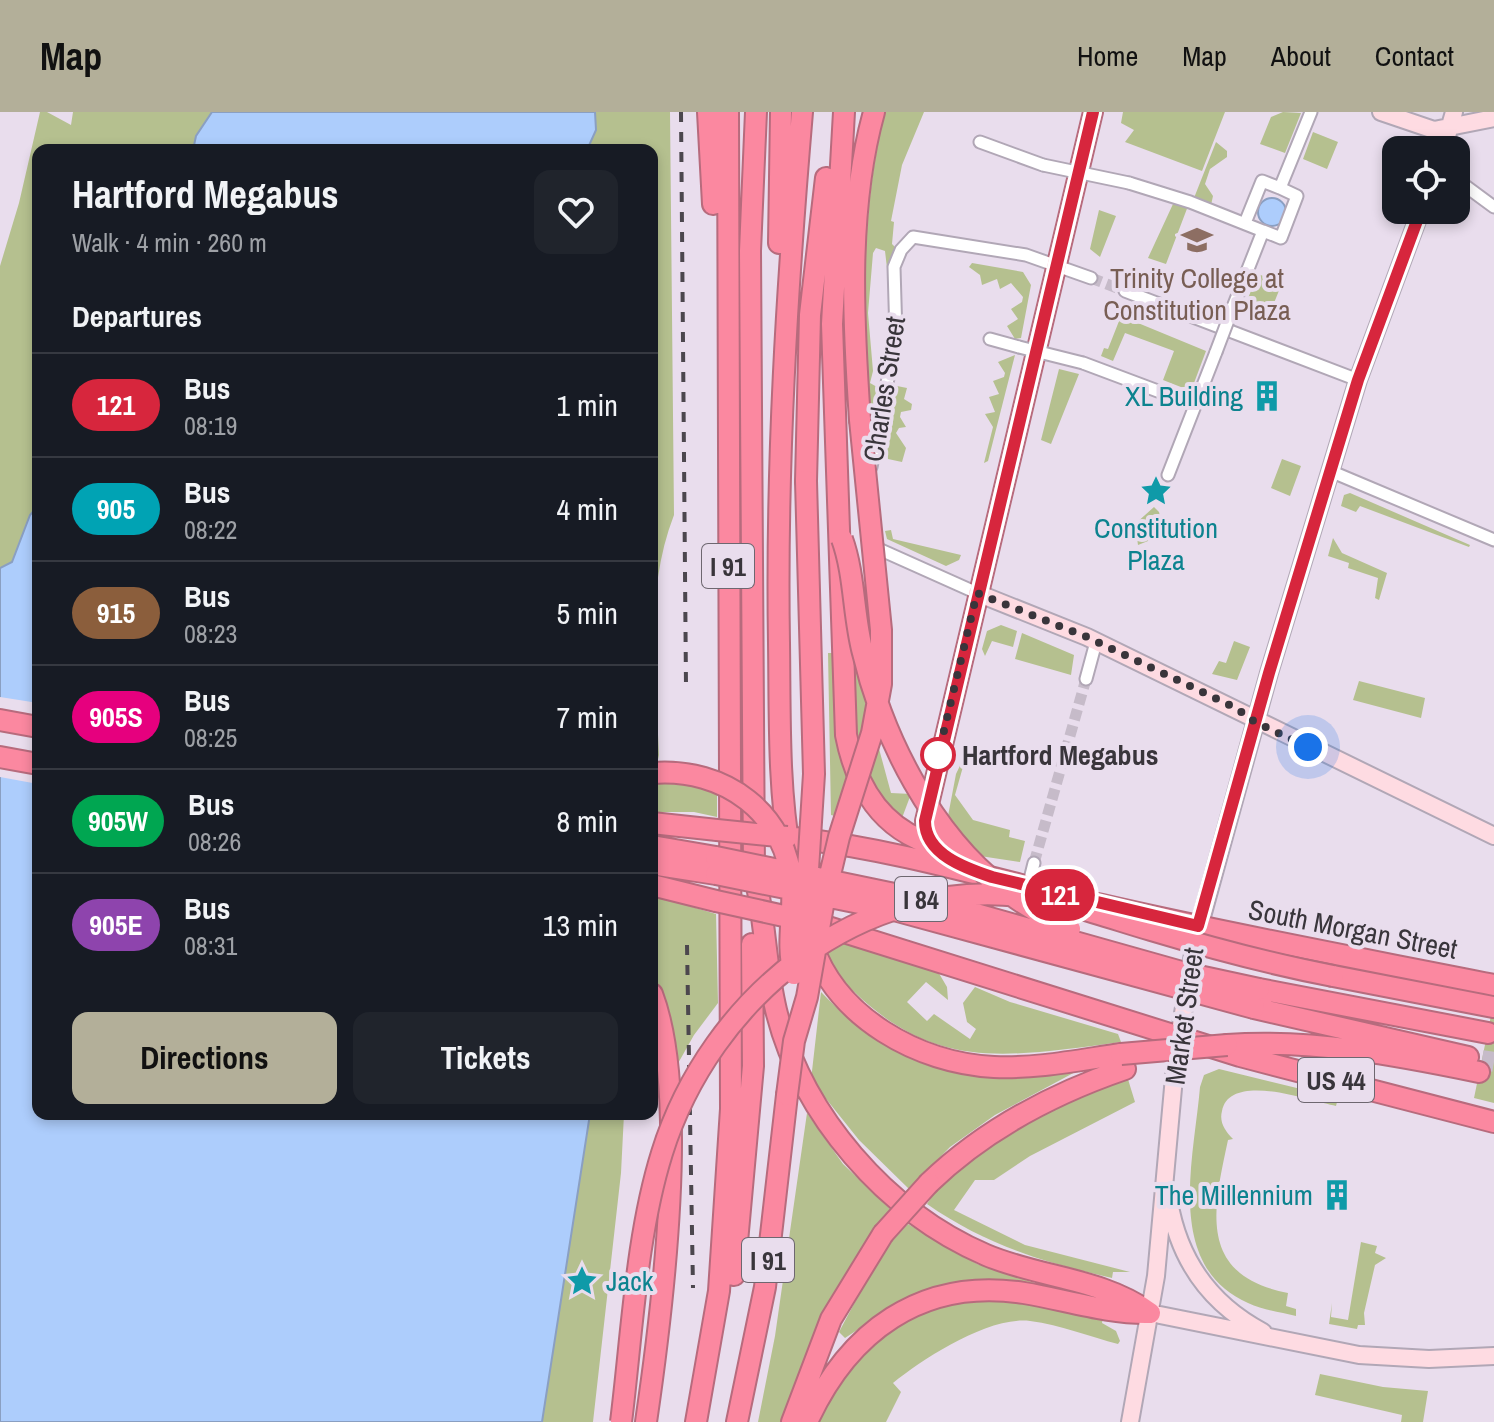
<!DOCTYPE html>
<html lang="en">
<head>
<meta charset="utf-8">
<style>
  body { margin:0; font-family:"Archivo Narrow",sans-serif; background:#20242c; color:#f1f3f6; height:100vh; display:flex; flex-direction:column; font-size:30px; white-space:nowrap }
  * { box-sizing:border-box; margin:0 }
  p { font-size:26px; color:#9ea1a6 }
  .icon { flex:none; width:44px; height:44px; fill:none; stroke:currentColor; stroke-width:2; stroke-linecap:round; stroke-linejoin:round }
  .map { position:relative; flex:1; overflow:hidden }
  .drawer { position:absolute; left:32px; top:32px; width:626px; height:976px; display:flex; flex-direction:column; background:#171b24; border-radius:16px; box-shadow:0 4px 12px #0003 }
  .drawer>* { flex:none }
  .badge { padding:0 16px; border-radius:26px; font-size:28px; line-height:52px }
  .buttons { position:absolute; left:1382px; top:24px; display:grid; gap:16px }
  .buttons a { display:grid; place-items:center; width:88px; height:88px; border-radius:16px; background:#171b24; box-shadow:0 4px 12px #0003; font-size:40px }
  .you { position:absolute; width:40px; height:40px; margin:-20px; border:6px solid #fff; border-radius:50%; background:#1a73e8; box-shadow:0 0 0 12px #1a73e833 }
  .map>.badge { position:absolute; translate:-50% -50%; box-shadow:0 0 0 4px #fff }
  h2 { padding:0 40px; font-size:30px; line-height:72px }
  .round { display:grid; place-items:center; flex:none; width:84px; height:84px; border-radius:16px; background:#20242c }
  .overview { display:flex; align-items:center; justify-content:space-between; height:136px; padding:0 40px }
  h1 { font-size:38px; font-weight:700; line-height:60px }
  .primary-button { display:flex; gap:16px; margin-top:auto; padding:16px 40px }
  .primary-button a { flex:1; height:92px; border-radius:16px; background:#b3af99; color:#111; font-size:32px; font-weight:700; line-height:92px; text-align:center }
  .primary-button a+a { background:#20242c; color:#f1f3f6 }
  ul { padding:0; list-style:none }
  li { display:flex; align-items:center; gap:24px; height:104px; padding:0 40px; border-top:2px solid #363941 }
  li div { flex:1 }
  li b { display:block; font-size:30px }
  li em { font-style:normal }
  li .badge { min-width:88px; font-weight:700; text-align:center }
  header { display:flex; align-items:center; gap:48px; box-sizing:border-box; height:112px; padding:0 40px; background:#b3af99; color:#111 }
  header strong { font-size:38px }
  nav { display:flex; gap:44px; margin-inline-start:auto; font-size:28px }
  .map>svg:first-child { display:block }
</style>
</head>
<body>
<header>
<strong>Map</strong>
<nav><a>Home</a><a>Map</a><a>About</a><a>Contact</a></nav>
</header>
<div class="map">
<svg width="1494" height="1310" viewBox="0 0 1494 1310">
  <rect width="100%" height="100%" fill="#e9dded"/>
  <!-- green -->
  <path fill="#b5c08f" d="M40 0H47L71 13 73 0H212L193 38H38V394L30 403 12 450 0 456V154L19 91Z
    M595 0H670L674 403C644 480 656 562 659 643L653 670 687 671 717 680V705L694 700H652V38H587L595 18Z
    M885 0H924L902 53 891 109 894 110 892 132 896 136 887 156 885 139 876 136 873 141 868 201 873 259 870 271 877 275 871 305 867 307C863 206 860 99 885 0Z
    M1123 0H1225L1202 59 1125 30 1134 18 1121 11Z
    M1283 0 1301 1 1285 41 1260 32 1271 5Z
    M1313 20 1338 30 1327 57 1303 47Z
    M1216 30 1227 39V45L1210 57 1205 72 1213 84 1211 93 1194 86Z
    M1173 92 1188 94 1166 152 1148 146Z
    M1099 98 1116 104 1100 145 1090 137Z
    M972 151 1023 160 1031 173 1021 226 1015 227 1007 214 1018 207 1011 197 1022 190 1023 185 1011 171 1000 177 997 167 982 173 980 163 969 155Z
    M1258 162 1282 171 1270 201 1246 191Z
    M1121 204 1206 239 1191 279 1163 268 1174 239 1125 221 1113 249 1101 244 1104 236 1108 237Z
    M1015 243 988 349 984 351 993 315 985 302 995 300 989 285 999 282 993 269 1004 265 1005 261 998 250Z
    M1059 257 1079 262 1051 332 1041 328Z
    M897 274 907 276 904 287 912 292 911 298 901 300 900 305 906 315 899 316 896 321 906 336 902 350 888 347 886 327Z
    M1282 347 1301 354 1290 384 1271 376Z
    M1350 381 1470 433 1469 435 1360 394 1356 400 1341 394 1344 383Z
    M1154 395 1159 400 1162 413 1148 429 1138 433 1135 412Z
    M891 418 893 427 961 443 959 448 946 454 887 427 885 419Z
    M1333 426 1342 441 1387 461 1379 488 1375 486 1378 466 1348 456 1349 451 1328 444Z
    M1001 513 1017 519 1013 535 992 529 985 544 982 537 987 519Z
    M1022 521 1074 543 1071 563 1015 547Z
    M1234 529 1250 535 1237 568 1212 562 1219 549 1226 551Z
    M852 537 870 589 859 638 855 632Z
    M828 541H832L851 661 835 704 831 703Z
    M1359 569 1425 586 1421 606 1353 588Z
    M878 633 891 681 911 682 902 706 884 691 867 667Z
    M968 637 955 683 973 708 1010 718 1009 725 1025 729 1020 750 980 744 948 704 956 662Z
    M652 783 716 802 718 891 694 923 672 962 652 864Z
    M848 826 937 858 947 875 948 888 926 870 907 890 927 909 934 902 970 927 976 917 967 910 963 891 975 875 1010 890 1118 922 1121 930C987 948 921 960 825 849L826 840Z
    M821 880C902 964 968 974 1079 958L995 1003 950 1035 909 1077 859 1028 811 968Z
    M1494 889V991L1474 986Z
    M1219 957 1338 986 1336 994C1310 989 1230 959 1222 999 1219 1010 1225 1019 1233 1027L1228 1028C1213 1098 1197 1163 1288 1181L1286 1194 1296 1197V1204C1280 1200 1263 1198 1248 1191 1164 1154 1194 1047 1200 975L1204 963Z
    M1127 964 1135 990 1030 1044 994 1068H975L954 1098 1025 1133 1130 1160H1113L1112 1166C1045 1151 984 1132 927 1092L936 1078 978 1042 1045 997Z
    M807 1001 843 1052 890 1097 831 1185 782 1310H758L775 1224Z
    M590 1002H624L621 1061 593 1310H542Z
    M908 1112 977 1152 1044 1174 979 1169 932 1176 906 1186 845 1226 839 1220 881 1141Z
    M1361 1130 1377 1134 1375 1141 1386 1146 1375 1153 1364 1201 1365 1213H1358L1357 1217 1329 1212 1332 1191 1331 1205 1348 1208Z
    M965 1186 1032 1190 1103 1205 1102 1211 1116 1219 1120 1229 1118 1232C1091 1225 1061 1213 1030 1209 989 1204 924 1246 893 1271L901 1280 886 1310H818C857 1237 886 1211 965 1186Z
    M1320 1262 1383 1275 1428 1279 1423 1310H1401L1402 1303 1315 1283Z"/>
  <!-- water -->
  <path fill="#adcdfc" stroke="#8a9fc2" stroke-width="2" d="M212 0H595L596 18 587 38H193L196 24Z
    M1258 100a14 14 0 1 1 28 0a14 14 0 1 1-28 0Z
    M38 394V1002H590L542 1310H0V456L12 450 30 403Z"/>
  <!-- pier -->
  <path fill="#e9dded" d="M0 585 38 591V672L0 665Z"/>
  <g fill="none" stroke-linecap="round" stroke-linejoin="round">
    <!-- street-tunnel -->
    <path stroke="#c6bbc9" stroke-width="11" stroke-dasharray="11 5.5" stroke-linecap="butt" d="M1091 166 1125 179
      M1034 751 1086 567"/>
    <!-- highway-tunnel -->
    <path stroke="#c6bbc9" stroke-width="20" stroke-dasharray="20 10" stroke-linecap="butt" d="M1482 948 1494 950"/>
    <defs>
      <path id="street" d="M980 30 1043 53
        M1456 67 1494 95
        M1129 71 1190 90 1263 119
        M1245 111 1262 69 1280 76
        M1125 179 1358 268
        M1233 195 1263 119 1281 126 1297 84 1280 76 1311 0
        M990 227 1019 235
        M1083 251 1195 293
        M871 355 896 224 894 155 901 138 913 125 1026 143 1091 166
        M1330 359 1494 428
        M1168 363 1216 240
        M872 434 977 481
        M1086 567 1096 530
        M1028 775 1034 751"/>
      <path id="secondary" d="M1381 0 1434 18 1494 6
        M1443 38 1454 0
        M977 481 1087 525 1494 724
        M1169 1089C1179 1149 1210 1192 1263 1220
        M1150 1201 1359 1243 1429 1247 1494 1244
        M1130 1310 1156 1164 1176 943 1195 830 1269 561 1358 268 1421 98"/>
      <path id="primary" d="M967 756C947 747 925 732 925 709L1093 0"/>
      <path id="highway" d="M708 0 713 92
        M756 0 750 139 754 760C765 804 765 853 776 898 802 1003 886 1100 986 1143 1040 1166 1102 1166 1150 1201
        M844 0 832 212 846 623C856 675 882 718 935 733
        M779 131 781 0
        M860 308C853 208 847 97 874 0
        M806 369 810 203 826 66
        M0 608 38 615
        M0 645 38 652
        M652 711 717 718
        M795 726C900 738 1000 769 1102 793 1232 823 1363 847 1494 873
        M652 734 716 745
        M790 742C778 674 780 601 779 531 776 353 787 177 802 0
        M652 752 716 762
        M652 773 716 789
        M815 811 1240 944 1494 1010
        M812 832C837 906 918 951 994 955 1036 957 1079 948 1121 942
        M1333 864 1493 895
        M1259 877 1488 921
        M1254 896 1468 945
        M1227 933C1312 927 1397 943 1479 960
        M929 1071C985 1017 1052 982 1125 957
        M734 1163 753 954 752 832
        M646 1310C662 1201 690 982 652 882
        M696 1310 719 1179 731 997 728 0
        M737 1310 765 1175 787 983
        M792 1310 831 1207 883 1122
        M807 1310C848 1220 921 1165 1024 1181 1066 1188 1107 1202 1150 1201"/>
    </defs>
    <!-- street casing -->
    <use href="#street" stroke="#b1a7b6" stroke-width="15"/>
    <!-- secondary casing -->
    <use href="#secondary" stroke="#b1a7b6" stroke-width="20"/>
    <!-- primary casing -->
    <use href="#primary" stroke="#b76b7d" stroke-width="22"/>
    <!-- highway casing -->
    <use href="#highway" stroke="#b76b7d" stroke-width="24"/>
    <!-- street -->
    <use href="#street" stroke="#fff" stroke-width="11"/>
    <!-- secondary -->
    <use href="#secondary" stroke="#fedbe2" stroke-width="16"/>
    <!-- primary -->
    <use href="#primary" stroke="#fdb8c6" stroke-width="18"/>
    <!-- highway -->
    <use href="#highway" stroke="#fb88a0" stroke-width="20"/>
    <!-- rail -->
    <path stroke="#4c474e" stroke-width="4" stroke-dasharray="10 10" stroke-linecap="butt" d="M681 0 686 574
      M687 833 693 1176"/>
    <defs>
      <path id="street-bridge" d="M1043 53 1129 71
        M1019 235 1083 251
        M1216 240 1233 195"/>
      <path id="highway-bridge" d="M842 427C855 463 853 504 863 541 883 626 932 722 1002 776 1023 793 1047 805 1070 817
        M652 661C724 655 788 701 792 776 794 806 786 832 794 862
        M717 718 787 725
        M716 745 933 790 1185 861 1259 877
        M716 762 894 798 1254 896
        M716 789 802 808
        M803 837 814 662 806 369
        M1121 942 1227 933
        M787 983 794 929 807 885 824 788 839 725 872 621 881 572V518L860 308
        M883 1122 929 1071
        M621 1310C632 1223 636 1124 662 1041 710 886 861 762 1028 785 1069 791 1110 806 1151 818 1211 836 1271 852 1333 864"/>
    </defs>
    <!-- street-bridge casing -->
    <use href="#street-bridge" stroke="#b1a7b6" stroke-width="15" stroke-linecap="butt"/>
    <!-- highway-bridge casing -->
    <use href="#highway-bridge" stroke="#b76b7d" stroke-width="24" stroke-linecap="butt"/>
    <!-- street-bridge -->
    <use href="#street-bridge" stroke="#fff" stroke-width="11"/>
    <!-- highway-bridge -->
    <use href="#highway-bridge" stroke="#fb88a0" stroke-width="20"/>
  </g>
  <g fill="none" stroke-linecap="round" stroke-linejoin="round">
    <defs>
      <path id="line" d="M1093 0 925 709C925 742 965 756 992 765L1198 814 1269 561 1358 268 1421 98"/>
    </defs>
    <!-- line casing -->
    <use href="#line" stroke="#fff" stroke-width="18"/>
    <!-- line -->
    <use href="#line" stroke="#d7263d" stroke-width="12"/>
    <!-- walk -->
    <path stroke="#39353b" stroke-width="8" stroke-dasharray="0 14.4" d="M938 643 936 652 977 481 1087 525 1236 596 1255 610 1308 635"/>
  </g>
  <!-- icons -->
  <defs>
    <symbol id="university-bare" viewBox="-9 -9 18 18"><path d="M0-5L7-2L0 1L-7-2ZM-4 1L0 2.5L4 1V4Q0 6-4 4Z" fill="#8d6e63" stroke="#e9dded" stroke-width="2.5" paint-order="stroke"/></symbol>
    <symbol id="building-bare" viewBox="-9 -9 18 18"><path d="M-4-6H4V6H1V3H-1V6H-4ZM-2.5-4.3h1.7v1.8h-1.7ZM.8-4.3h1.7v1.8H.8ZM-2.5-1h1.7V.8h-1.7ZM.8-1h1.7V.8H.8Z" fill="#0f9aa8" stroke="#e9dded" stroke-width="2.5" paint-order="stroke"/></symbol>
    <symbol id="sight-bare" viewBox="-9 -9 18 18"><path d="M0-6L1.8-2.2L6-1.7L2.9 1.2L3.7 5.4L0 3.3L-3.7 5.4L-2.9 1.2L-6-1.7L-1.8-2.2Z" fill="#0f9aa8" stroke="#e9dded" stroke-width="2.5" paint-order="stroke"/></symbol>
  </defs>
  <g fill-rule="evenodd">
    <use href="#university-bare" x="1175" y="106" width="44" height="44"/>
    <use href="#building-bare" x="1245" y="262" width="44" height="44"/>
    <use href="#sight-bare" x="1134" y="357" width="44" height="44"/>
    <use href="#building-bare" x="1315" y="1061" width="44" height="44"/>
    <use href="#sight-bare" x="560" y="1147" width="44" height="44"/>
  </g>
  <!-- markers -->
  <circle fill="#fff" stroke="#d7263d" stroke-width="4" cx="938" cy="643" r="16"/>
  <g text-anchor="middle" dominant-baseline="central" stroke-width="8" stroke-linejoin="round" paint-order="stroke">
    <!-- shield labels -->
    <g fill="#e9dded" stroke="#6e6770" stroke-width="2">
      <rect x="702" y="432" width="52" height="44" rx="6"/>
      <rect x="895" y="765" width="52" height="44" rx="6"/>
      <rect x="1298" y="946" width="76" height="44" rx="6"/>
      <rect x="742" y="1126" width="52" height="44" rx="6"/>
    </g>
    <g font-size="26" font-weight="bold" fill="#39353b">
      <text x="728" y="454">I 91</text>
      <text x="921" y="787">I 84</text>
      <text x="1336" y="968">US 44</text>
      <text x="768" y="1148">I 91</text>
    </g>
    <!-- education labels -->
    <g font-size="28" fill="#785e54" stroke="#e9dded">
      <text x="1197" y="166">Trinity College at<tspan x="1197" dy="32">Constitution Plaza</tspan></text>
    </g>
    <!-- street labels -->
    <g font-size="28" fill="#39353b" stroke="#e9dded">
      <text transform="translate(884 277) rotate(-81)">Charles Street</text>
      <text transform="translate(1353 817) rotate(11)">South Morgan Street</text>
      <text transform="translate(1184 904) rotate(-82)">Market Street</text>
    </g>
    <!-- culture labels -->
    <g font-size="28" fill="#0d838f" stroke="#e9dded" text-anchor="end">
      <text x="1243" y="284">XL Building</text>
      <text x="1156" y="416" text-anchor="middle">Constitution<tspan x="1156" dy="32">Plaza</tspan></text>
      <text x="1313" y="1083">The Millennium</text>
      <text x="606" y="1169" text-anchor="start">Jack</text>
    </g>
    <!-- stop labels -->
    <g font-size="28" font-weight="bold" fill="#39353b" stroke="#e9dded" text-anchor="start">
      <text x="962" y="643">Hartford Megabus</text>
    </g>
  </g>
</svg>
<div class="buttons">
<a><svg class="icon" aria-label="locate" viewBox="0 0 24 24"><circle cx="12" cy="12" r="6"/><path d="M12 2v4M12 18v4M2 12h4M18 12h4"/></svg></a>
</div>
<div class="you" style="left:1308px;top:635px"></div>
<b class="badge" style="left:1060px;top:783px;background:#d7263d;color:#fff">121</b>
<section class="drawer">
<div class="overview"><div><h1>Hartford Megabus</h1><p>Walk · 4 min · 260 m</p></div><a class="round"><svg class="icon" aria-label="heart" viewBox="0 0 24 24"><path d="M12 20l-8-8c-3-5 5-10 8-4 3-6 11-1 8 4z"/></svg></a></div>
<h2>Departures</h2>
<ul>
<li><span class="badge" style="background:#d7263d;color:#fff">121</span><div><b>Bus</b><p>08:19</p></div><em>1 min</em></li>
<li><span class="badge" style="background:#00a3b4;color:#fff">905</span><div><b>Bus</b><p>08:22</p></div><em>4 min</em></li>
<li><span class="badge" style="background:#8b5e3c;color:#fff">915</span><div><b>Bus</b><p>08:23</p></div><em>5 min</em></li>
<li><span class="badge" style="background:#e6007e;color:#fff">905S</span><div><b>Bus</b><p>08:25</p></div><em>7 min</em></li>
<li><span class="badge" style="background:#00a651;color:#fff">905W</span><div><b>Bus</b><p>08:26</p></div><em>8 min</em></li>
<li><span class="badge" style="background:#8e44ad;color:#fff">905E</span><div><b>Bus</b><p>08:31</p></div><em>13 min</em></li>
</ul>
<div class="primary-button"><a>Directions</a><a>Tickets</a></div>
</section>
</div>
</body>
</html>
